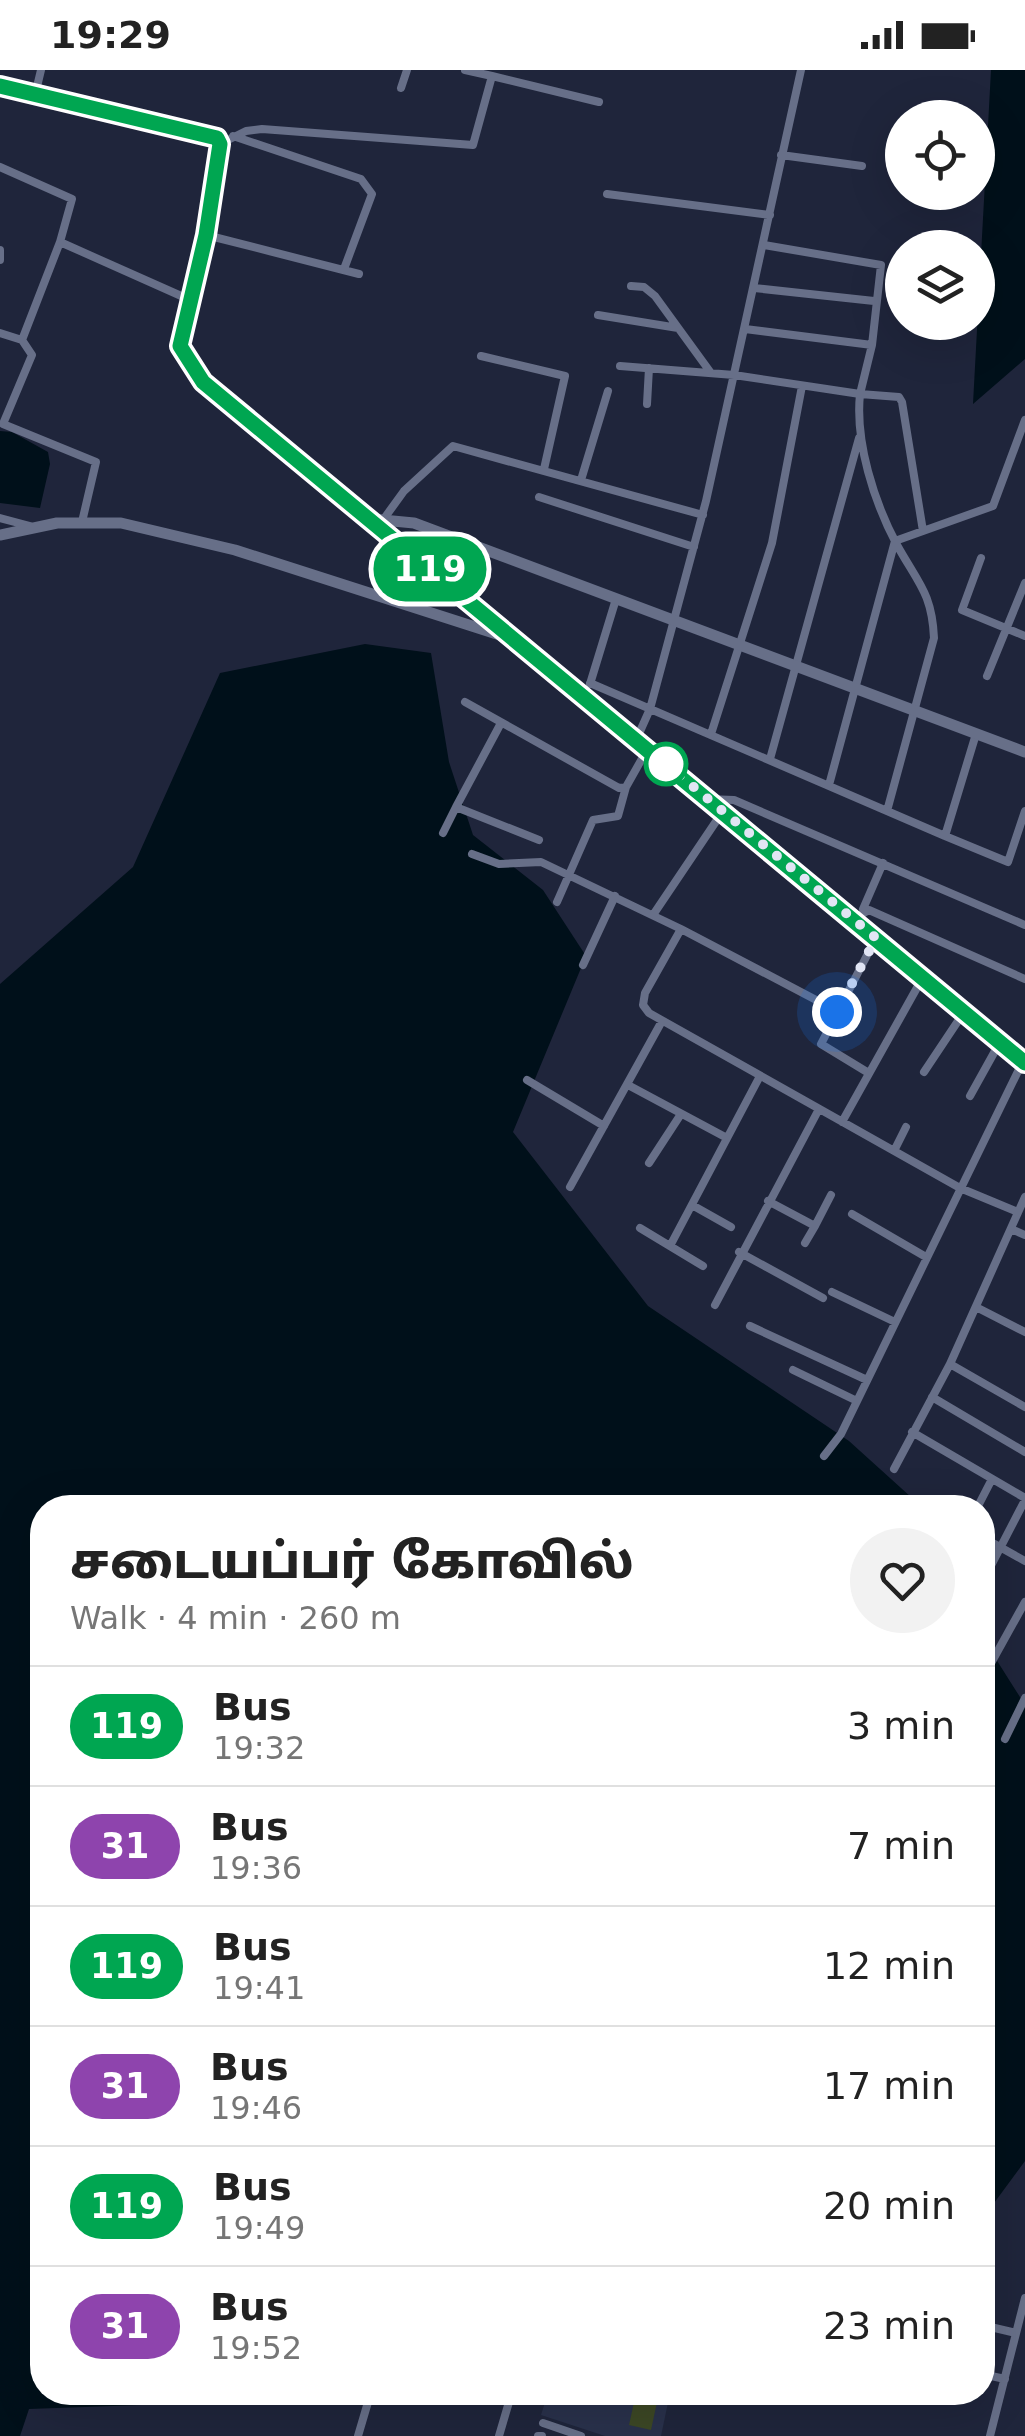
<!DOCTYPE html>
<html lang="en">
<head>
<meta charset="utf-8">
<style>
  body { margin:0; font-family:"DejaVu Sans","Noto Sans Tamil",sans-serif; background:#f2f2f2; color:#222; height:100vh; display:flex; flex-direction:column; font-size:38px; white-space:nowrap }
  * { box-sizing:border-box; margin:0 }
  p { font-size:32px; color:#767676 }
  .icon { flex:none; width:55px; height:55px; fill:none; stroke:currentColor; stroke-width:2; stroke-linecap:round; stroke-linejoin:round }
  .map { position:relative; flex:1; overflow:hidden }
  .panel { position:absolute; left:30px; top:1425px; width:965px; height:910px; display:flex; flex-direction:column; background:#fff; border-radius:40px; box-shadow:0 10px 40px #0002 }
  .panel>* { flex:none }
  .badge { padding:0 20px; border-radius:32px; font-size:35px; line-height:65px }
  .controls { position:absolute; left:885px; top:30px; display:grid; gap:20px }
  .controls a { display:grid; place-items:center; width:110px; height:110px; border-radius:50%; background:#fff; box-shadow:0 10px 40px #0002; font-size:50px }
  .you { position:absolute; width:50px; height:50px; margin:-25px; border:8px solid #fff; border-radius:50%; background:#1a73e8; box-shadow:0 0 0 15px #1a73e833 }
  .map>.badge { position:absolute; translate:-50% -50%; box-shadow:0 0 0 5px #fff }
  .round { display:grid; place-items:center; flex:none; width:105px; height:105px; border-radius:52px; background:#f2f2f2 }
  .summary { display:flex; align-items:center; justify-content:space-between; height:170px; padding:0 40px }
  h1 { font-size:48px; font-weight:800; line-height:75px }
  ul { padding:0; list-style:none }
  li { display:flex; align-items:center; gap:30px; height:120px; padding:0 40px; border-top:2px solid #e0e0e0 }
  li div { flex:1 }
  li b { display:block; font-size:38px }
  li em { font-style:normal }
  li .badge { min-width:110px; font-weight:700; text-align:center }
  .status { display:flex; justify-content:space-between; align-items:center; height:70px; padding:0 50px; background:#fff; direction:ltr }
  .status svg { height:28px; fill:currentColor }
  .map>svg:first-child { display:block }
</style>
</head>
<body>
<div class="status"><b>19:29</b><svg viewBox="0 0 49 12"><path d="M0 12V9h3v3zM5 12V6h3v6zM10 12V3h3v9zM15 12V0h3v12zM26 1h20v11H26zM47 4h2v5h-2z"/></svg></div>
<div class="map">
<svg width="1025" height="2366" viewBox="0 0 1025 2366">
  <rect width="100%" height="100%" fill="#1f253b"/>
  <!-- built -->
  <path fill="#29314b" d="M548 2323H670L661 2366H605L541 2345Z"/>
  <!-- green -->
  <path fill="#3c4725" d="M636 2323H659L651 2360 629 2355Z"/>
  <!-- water -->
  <path fill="#00101a" d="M991 0H1025V289L973 334Z
    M0 361 12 362 48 382 50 394 40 438 0 433Z
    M365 574 431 583 449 692 473 765 543 820 586 886 513 1062 648 1236 849 1371 922 1437 42 1438V2322L162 2323 141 2335 29 2339 20 2366H0V914L133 797 220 603Z
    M982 1567 1025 1635V2091L983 2148Z"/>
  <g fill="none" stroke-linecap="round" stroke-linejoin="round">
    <!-- street -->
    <path stroke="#676f88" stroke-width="8" d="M465 0 492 6
      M401 18 407 0
      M35 25 41 0
      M233 66 361 109 372 124 344 199
      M220 74 246 61 262 59 473 75 492 6 599 32
      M781 85 862 96
      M0 97 72 129 60 172
      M607 124 770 145
      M206 165 359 204
      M764 175 881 195 872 275 860 324 899 327 902 332 923 461
      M0 180V190
      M631 216 644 217 655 226 711 303
      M754 218 874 231
      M598 245 678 258
      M745 259 872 275
      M0 263 22 270 60 172 188 229
      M22 270 32 285 3 354 96 392 82 452
      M481 286 565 306 544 399
      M620 296 734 305 860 324C855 372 874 432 897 475 918 513 932 523 934 568L887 741
      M647 334 649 298
      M581 410 608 321
      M539 427 694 477
      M0 448 30 456
      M383 450 404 421 453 376 703 445
      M895 471 993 436 1025 350
      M981 488 962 540 1025 566
      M987 606 1025 513
      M590 613 945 766 976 664
      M590 614 616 529
      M465 632 619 718 626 717 648 678
      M501 653 456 737 539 770
      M711 664 772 473 802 316
      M637 668 650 639 706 431 801 0
      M770 689 859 368
      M829 715 895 471
      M707 729 734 730 1025 855
      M443 763 456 737
      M945 766 1008 792 1025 741
      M472 784 499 794 541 792 681 859 645 923 643 935 649 943 960 1118 1018 1142
      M557 832 593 750 618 746 626 717
      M863 839 883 793
      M653 845 723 741
      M853 849 869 840 1025 909
      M681 859 837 941
      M583 895 615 826
      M867 1002 821 974 876 868
      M924 1002 964 942
      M527 1010 604 1056
      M628 1015 727 1068
      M970 1026 1000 972
      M842 1052 923 907
      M894 1081 906 1057
      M649 1093 681 1044
      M570 1117 662 951
      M768 1131 815 1156 805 1173
      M692 1135 731 1157
      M852 1144 926 1187
      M815 1156 831 1125
      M640 1158 703 1196
      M1011 1159 1025 1165
      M670 1176 760 1006
      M739 1182 823 1228
      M832 1222 895 1252
      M715 1235 819 1039
      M976 1237 1025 1262
      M750 1256 867 1310
      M950 1294 1025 1337
      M793 1300 857 1331
      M932 1327 1025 1382
      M912 1362 1025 1428
      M824 1386 841 1364 1023 991
      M894 1399 950 1294 1025 1127
      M977 1438 992 1409
      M982 1467 1025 1491
      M982 1513 1025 1430
      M990 1595 1025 1532
      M1005 1669 1025 1628
      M982 2255 1016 2263
      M982 2304 1005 2309
      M543 2353 581 2366
      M358 2366 371 2322
      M499 2366 509 2332
      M538 2366H542
      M990 2366 1025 2228"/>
    <!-- secondary -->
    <path stroke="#676f88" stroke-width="11" d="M0 17 217 68 220 74 206 165 180 276 203 311 1025 993
      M372 449 414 453 1025 682
      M0 465 57 453H121L235 480 503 566"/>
  </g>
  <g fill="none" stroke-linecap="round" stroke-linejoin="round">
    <defs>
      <path id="line" d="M0 16 217 68 220 74 206 165 180 276 203 312 1025 993"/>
    </defs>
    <!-- line casing -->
    <use href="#line" stroke="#fff" stroke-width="22"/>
    <!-- line -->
    <use href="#line" stroke="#00a651" stroke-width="15"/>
    <!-- walk -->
    <path stroke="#e1e5f4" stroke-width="10" stroke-dasharray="0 18" d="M666 694 876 868 837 942"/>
  </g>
  <!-- markers -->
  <circle fill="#fff" stroke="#00a651" stroke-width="5" cx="666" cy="694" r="20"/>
</svg>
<div class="controls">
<a><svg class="icon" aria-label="locate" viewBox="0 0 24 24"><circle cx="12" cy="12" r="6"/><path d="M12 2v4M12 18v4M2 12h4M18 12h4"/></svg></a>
<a><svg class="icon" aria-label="layers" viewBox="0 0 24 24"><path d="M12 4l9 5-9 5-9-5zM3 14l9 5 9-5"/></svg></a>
</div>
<div class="you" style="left:837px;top:942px"></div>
<b class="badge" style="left:430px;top:499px;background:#00a651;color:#fff">119</b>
<section class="panel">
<div class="summary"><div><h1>சடையப்பர் கோவில்</h1><p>Walk · 4 min · 260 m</p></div><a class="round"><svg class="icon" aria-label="heart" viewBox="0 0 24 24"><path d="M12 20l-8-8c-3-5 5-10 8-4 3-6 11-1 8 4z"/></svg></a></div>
<ul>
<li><span class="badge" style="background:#00a651;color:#fff">119</span><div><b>Bus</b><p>19:32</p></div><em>3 min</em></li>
<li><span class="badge" style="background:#8e44ad;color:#fff">31</span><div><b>Bus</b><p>19:36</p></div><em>7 min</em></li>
<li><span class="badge" style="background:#00a651;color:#fff">119</span><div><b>Bus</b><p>19:41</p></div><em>12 min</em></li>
<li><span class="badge" style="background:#8e44ad;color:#fff">31</span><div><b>Bus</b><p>19:46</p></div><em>17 min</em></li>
<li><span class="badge" style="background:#00a651;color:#fff">119</span><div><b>Bus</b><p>19:49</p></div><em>20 min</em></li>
<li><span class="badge" style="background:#8e44ad;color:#fff">31</span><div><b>Bus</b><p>19:52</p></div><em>23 min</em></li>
</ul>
</section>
</div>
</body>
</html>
